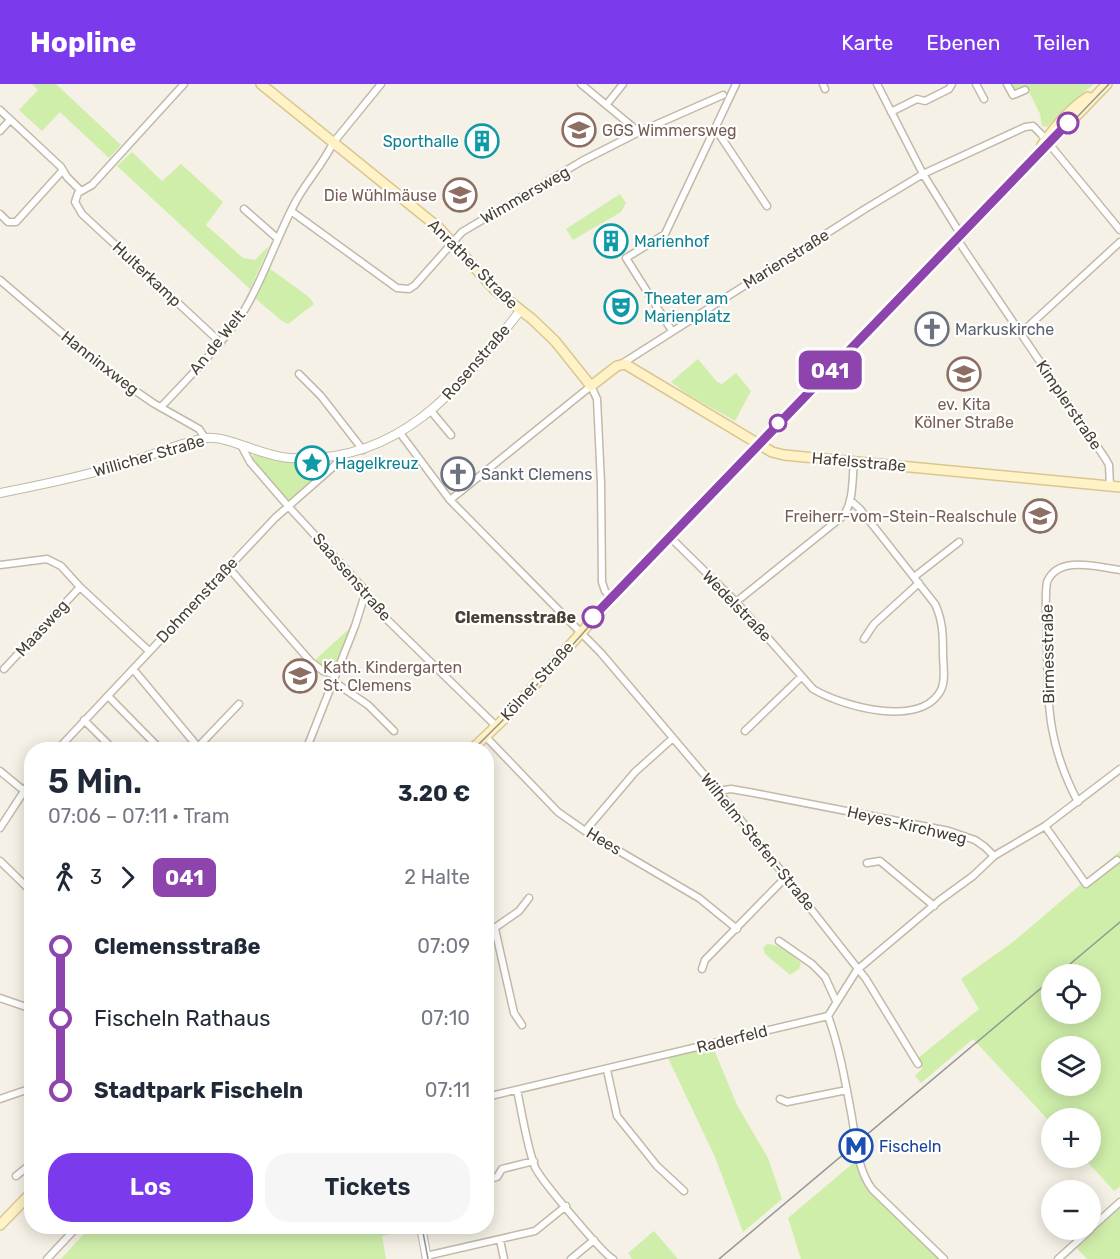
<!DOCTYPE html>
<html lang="de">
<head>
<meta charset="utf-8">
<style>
  body { margin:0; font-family:Rubik,sans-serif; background:#f6f6f7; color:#1f2937; height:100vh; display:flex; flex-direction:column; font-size:22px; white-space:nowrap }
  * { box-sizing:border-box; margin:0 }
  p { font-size:20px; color:#747a83 }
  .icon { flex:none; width:33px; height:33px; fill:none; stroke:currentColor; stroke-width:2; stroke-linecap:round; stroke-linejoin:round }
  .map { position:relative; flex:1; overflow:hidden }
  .details { position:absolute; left:24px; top:658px; width:470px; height:492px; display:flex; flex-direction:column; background:#fff; border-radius:24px; box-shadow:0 3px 15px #0003 }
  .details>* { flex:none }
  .badge { padding:0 12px; border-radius:9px; font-size:21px; line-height:39px }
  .controls { position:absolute; left:1041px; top:880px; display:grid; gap:12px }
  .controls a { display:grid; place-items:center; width:60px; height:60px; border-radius:50%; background:#fff; box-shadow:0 3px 15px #0003; font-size:30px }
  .map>.badge { position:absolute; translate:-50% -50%; box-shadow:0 0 0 3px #fff }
  .legs { display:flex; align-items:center; gap:9px; height:66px; padding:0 24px; font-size:20px }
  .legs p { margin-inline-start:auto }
  .headline { display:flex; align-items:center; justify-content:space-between; height:102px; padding:0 24px }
  h1 { font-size:33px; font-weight:600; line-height:45px }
  .action { display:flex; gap:12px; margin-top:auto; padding:12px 24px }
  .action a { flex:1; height:69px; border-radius:24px; background:#7c3aed; color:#fff; font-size:24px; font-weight:600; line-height:69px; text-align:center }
  .action a+a { background:#f6f6f7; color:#1f2937 }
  ul { padding:0 24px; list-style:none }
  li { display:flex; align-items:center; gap:21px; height:72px; font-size:22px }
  li i { display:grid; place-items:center; width:9px; height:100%; margin:0 8px; background:currentColor }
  li i::after { content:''; width:15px; height:15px; margin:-8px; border:4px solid; border-radius:50%; background:#fff }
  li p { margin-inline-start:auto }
  li:first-child i { background:linear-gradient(#0000 50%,currentColor 0) }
  li:last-child i { background:linear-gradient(currentColor 50%,#0000 0) }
  header { display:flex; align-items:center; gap:36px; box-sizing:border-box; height:84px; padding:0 30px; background:#7c3aed; color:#fff }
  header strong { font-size:28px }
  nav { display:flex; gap:33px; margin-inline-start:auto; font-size:21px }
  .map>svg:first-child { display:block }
</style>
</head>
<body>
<header>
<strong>Hopline</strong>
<nav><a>Karte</a><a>Ebenen</a><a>Teilen</a></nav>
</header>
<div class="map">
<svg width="1120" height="1175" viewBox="0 0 1120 1175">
  <rect width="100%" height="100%" fill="#f5f1e6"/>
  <!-- green -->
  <path fill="#cfeeaa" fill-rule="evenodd" d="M32 0H56L121 61 109 74 60 28 42 47 19 26 38 6Z
    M1010 0H1094L1067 22 1047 43 1042 42 1040 30 1027 4 1014 8Z
    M132 68 162 97 181 80 223 118 206 141 243 174 255 176 270 161 250 205 117 82Z
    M620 110 626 119 621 128 573 156 566 145Z
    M269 184 309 213 314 220 288 240 282 237 255 214Z
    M698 275 717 298 722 300 736 289 751 307 735 337 687 310 671 298Z
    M254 370 285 376 325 378 329 380 288 418 251 375Z
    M350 544 352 545C345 562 339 597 315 576Z
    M1120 767V1103L1114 1107 1084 1074H1090V1035H1052L1051 1039 973 955 921 999 915 992 922 985 918 974 979 925 961 895 1013 858ZM1052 891H1090V930H1052ZM1052 963H1090V1002H1052Z
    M767 860C780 860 791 870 801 879L799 885 790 891 765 870 763 864Z
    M713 963 737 1021 768 1074 782 1115 743 1148 715 1073 668 974Z
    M857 1076 862 1093 941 1175H801L788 1134Z
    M1120 1121V1175H1087L1076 1163Z
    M90 1143H414L415 1145 382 1152 386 1175H61Z
    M654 1147 678 1175H632L628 1169Z"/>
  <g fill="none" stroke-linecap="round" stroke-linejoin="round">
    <defs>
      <path id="minor" d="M184 0 92 101 78 109 75 118 82 130 220 258
        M581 0 639 48
        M823 0 825 5
        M877 0 923 90 961 151
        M976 0 984 15
        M1007 0 1013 11 1025 6
        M607 20 623 0
        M0 26 61 83 67 93 80 106
        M891 28 917 15 925 17 949 5 952 0
        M715 44 767 122
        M0 47 10 36
        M244 125 277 154
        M291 127 397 204 409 205 415 201 462 148 582 77 639 48 723 11
        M0 130 8 138H16L63 86
        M957 155 1105 374 1109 381 1110 402
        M0 196 104 285 153 319 199 345 205 354
        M672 247 626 174 665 150 736 0
        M1021 249 1120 158
        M623 279 865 125 923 90 1025 43 1033 42 1041 50 1120 146
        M299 290 321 312 363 366
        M161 323C190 292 222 261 245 225 265 191 277 152 296 117 307 97 323 80 333 59L381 0
        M431 327 451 351
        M400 349 450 416 601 569 718 707 866 895 918 980
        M242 363 250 378 288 422 366 507 355 542 306 666
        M450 416 591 302 597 315 601 399 602 498 605 507 612 514
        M670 453 736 518 813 605C841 622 921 645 941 606 946 596 943 581 943 570 943 552 943 537 935 520L860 425 850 416
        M0 481 47 475 61 482 80 503 149 567
        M228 483 311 578 323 587 335 591
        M914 493 959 458
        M365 514 496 642
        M736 518 843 432C854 418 852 395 854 377
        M864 555 874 540 919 499
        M4 585 80 503
        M133 585 198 663
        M333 597 368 621 394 647
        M108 612 161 666
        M84 636 114 666
        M745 647 801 593
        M485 652 558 728 585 747 699 814 737 845
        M57 666 275 434 333 383 343 372
        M195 666 239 620
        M0 687 23 706
        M718 707 731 705 754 709 949 747 975 756 985 763 994 772
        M1078 718C1047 659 1048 622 1047 557 1047 538 1044 517 1047 498 1058 471 1097 483 1120 486
        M1045 742 1086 800 1117 776
        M0 744 32 695
        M585 747 635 688 673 654
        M0 777 32 808
        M867 779 880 777 934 822
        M495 845 514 929 522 941
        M486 850 519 827 529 814
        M779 857 812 880 825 893 836 917
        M702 885 705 876 785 794
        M0 914 29 924
        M828 932C839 962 845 996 851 1028 856 1054 856 1083 872 1105L944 1175
        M607 986 617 1032 657 1082 684 1107
        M517 1006C522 1029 527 1063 535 1083 539 1094 604 1171 613 1175
        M486 1013 828 932 857 886 940 816 973 792 994 772 1045 742 1120 685
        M0 1015 32 1004
        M780 1015 787 1018 847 1006
        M16 1092 32 1079
        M489 1095 497 1093 502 1085 534 1077
        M1090 1145 1120 1118
        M500 1156 504 1175
        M426 1172 535 1147 566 1122
        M47 1175 77 1143
        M571 1175 594 1156
        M1058 1175 1090 1146"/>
      <path id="tertiary" d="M0 409C41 401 84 392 124 380 148 373 184 357 207 354 229 352 264 373 290 374 399 381 459 305 520 227
        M421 1143 427 1175"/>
      <path id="secondary" d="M261 0 439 144 495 206 532 235 555 257 591 302 617 282 625 280 772 368 784 371 1120 403
        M1042 61C1054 44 1070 24 1088 13
        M471 666 505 634 622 503 1107 0
        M0 1141 32 1108"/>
    </defs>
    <!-- minor casing -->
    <use href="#minor" stroke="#c2b9a7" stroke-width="9"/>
    <!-- tertiary casing -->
    <use href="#tertiary" stroke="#c2b9a7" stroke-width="10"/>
    <!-- secondary casing -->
    <use href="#secondary" stroke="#dac790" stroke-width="12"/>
    <!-- minor -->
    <use href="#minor" stroke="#fff" stroke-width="6"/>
    <!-- tertiary -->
    <use href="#tertiary" stroke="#fff" stroke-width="8"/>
    <!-- secondary -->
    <use href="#secondary" stroke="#fff2c6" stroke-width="9"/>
    <!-- tram -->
    <path stroke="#969696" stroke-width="1.5" d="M473 666 527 612 624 503 1109 0
      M1057 891 1120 838
      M422 1143 428 1175
      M719 1175 1052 895"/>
  </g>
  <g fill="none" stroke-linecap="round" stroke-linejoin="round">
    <defs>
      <path id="line-1" d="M593 533 1068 39"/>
    </defs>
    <!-- line-1 casing -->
    <use href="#line-1" stroke="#fff" stroke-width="14"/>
    <!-- line-1 -->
    <use href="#line-1" stroke="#8e44ad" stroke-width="9"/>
  </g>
  <!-- icons -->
  <defs>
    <symbol id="school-ring" viewBox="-11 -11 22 22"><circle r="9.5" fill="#fff" stroke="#8d6e63" stroke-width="1.5"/><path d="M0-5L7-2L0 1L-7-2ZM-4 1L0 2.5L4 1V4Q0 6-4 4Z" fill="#8d6e63"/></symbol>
    <symbol id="building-ring" viewBox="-11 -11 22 22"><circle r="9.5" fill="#fff" stroke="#0f9aa8" stroke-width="1.5"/><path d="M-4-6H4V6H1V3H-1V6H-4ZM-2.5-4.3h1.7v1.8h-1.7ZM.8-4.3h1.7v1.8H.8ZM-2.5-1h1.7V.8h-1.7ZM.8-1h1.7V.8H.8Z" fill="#0f9aa8"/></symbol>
    <symbol id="theatre-ring" viewBox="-11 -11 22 22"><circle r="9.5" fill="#fff" stroke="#0f9aa8" stroke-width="1.5"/><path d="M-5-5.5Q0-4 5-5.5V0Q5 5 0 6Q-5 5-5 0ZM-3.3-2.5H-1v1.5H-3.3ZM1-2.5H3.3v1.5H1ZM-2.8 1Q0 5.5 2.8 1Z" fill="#0f9aa8"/></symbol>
    <symbol id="church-ring" viewBox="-11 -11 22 22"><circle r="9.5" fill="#fff" stroke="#6b7280" stroke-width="1.5"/><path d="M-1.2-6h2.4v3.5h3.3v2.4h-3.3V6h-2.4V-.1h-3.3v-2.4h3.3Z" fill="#6b7280"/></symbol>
    <symbol id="sight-ring" viewBox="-11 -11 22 22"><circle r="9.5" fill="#fff" stroke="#0f9aa8" stroke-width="1.5"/><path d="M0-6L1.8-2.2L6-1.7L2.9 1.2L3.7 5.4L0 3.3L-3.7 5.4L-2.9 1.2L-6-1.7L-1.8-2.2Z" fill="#0f9aa8"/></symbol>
    <symbol id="metro-ring" viewBox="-11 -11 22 22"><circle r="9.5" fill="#fff" stroke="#1a4fb4" stroke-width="1.5"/><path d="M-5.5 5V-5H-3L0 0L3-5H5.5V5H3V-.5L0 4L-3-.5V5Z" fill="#1a4fb4"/></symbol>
  </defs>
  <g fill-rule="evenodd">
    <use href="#school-ring" x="560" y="27" width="38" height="38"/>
    <use href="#building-ring" x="463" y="38" width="38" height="38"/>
    <use href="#school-ring" x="441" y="92" width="38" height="38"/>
    <use href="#building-ring" x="592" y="138" width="38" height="38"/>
    <use href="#theatre-ring" x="602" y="204" width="38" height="38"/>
    <use href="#church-ring" x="913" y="226" width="38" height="38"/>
    <use href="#school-ring" x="945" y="271" width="38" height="38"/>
    <use href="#sight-ring" x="293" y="360" width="38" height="38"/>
    <use href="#church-ring" x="439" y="371" width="38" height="38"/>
    <use href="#school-ring" x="1021" y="413" width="38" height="38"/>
    <use href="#school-ring" x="281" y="573" width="38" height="38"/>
    <use href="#metro-ring" x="837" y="1043" width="38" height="38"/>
  </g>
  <!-- markers -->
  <g fill="#fff" stroke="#8e44ad" stroke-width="3">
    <circle cx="1068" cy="39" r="10"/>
    <circle cx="778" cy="339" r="8"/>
    <circle cx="593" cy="533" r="10"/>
  </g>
  <g text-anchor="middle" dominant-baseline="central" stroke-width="4.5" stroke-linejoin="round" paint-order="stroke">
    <!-- education labels -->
    <g font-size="16" fill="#785e54" stroke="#fff" text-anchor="start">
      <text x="602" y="46">GGS Wimmersweg</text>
      <text x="437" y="111" text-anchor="end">Die Wühlmäuse</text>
      <text x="964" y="320" text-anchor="middle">ev. Kita<tspan x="964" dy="18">Kölner Straße</tspan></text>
      <text x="1017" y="432" text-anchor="end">Freiherr-vom-Stein-Realschule</text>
      <text x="323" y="583">Kath. Kindergarten<tspan x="323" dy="18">St. Clemens</tspan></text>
    </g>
    <!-- culture labels -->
    <g font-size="16" fill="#0d838f" stroke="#fff" text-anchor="start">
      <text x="459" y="57" text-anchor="end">Sporthalle</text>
      <text x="634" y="157">Marienhof</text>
      <text x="644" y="214">Theater am<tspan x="644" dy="18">Marienplatz</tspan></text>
      <text x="335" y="379">Hagelkreuz</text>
    </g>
    <!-- street labels -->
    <g font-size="16" fill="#494134" stroke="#fff">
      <text transform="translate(525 111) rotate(-30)">Wimmersweg</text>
      <text transform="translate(786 175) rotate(-32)">Marienstraße</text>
      <text transform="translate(473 180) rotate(45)">Anrather Straße</text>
      <text transform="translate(147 190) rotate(43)">Hulterkamp</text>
      <text transform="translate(217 258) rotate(-51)">An de Welt</text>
      <text transform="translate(476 278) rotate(-49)">Rosenstraße</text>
      <text transform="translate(100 279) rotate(38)">Hanninxweg</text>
      <text transform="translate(1069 321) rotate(56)">Kimplerstraße</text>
      <text transform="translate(149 372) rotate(-16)">Willicher Straße</text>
      <text transform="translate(859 378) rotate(5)">Hafelsstraße</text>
      <text transform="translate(352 493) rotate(49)">Saassenstraße</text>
      <text transform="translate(197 516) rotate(-47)">Dohmenstraße</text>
      <text transform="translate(737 522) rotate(46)">Wedelstraße</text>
      <text transform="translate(42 544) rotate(-48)">Maasweg</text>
      <text transform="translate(1048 570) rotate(-91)">Birmesstraße</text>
      <text transform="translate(537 597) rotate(-48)">Kölner Straße</text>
      <text transform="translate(907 741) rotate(13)">Heyes-Kirchweg</text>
      <text transform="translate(604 757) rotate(31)">Hees</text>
      <text transform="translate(758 758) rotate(51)">Wilhelm-Stefen-Straße</text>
      <text transform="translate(732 955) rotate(-14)">Raderfeld</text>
    </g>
    <!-- worship labels -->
    <g font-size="16" fill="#5b616d" stroke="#fff" text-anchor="start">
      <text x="955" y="245">Markuskirche</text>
      <text x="481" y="390">Sankt Clemens</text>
    </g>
    <!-- stop labels -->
    <g font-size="16" font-weight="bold" fill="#494134" stroke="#fff" text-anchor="end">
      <text x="576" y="533">Clemensstraße</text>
    </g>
    <!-- transit labels -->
    <g font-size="16" fill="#164399" stroke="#fff" text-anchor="start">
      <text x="879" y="1062">Fischeln</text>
    </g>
  </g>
</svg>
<div class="controls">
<a><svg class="icon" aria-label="locate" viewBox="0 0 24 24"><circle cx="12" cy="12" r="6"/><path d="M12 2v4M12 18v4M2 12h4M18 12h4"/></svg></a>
<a><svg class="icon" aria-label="layers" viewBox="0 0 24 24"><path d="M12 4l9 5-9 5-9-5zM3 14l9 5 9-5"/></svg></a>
<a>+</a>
<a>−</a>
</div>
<b class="badge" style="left:830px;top:286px;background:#8e44ad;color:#fff">041</b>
<section class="details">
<div class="headline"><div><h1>5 Min.</h1><p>07:06 – 07:11 · Tram</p></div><b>3.20 €</b></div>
<div class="legs"><svg class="icon" aria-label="walk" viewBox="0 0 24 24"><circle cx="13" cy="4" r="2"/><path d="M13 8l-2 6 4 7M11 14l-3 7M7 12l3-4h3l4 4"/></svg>3<svg class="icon" aria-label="forward" viewBox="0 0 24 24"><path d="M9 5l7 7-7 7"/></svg><b class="badge" style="background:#8e44ad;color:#fff">041</b><p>2 Halte</p></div>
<ul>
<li><i style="color:#8e44ad"></i><b>Clemensstraße</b><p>07:09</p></li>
<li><i style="color:#8e44ad"></i><span>Fischeln Rathaus</span><p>07:10</p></li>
<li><i style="color:#8e44ad"></i><b>Stadtpark Fischeln</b><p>07:11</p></li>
</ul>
<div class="action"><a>Los</a><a>Tickets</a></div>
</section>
</div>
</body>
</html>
